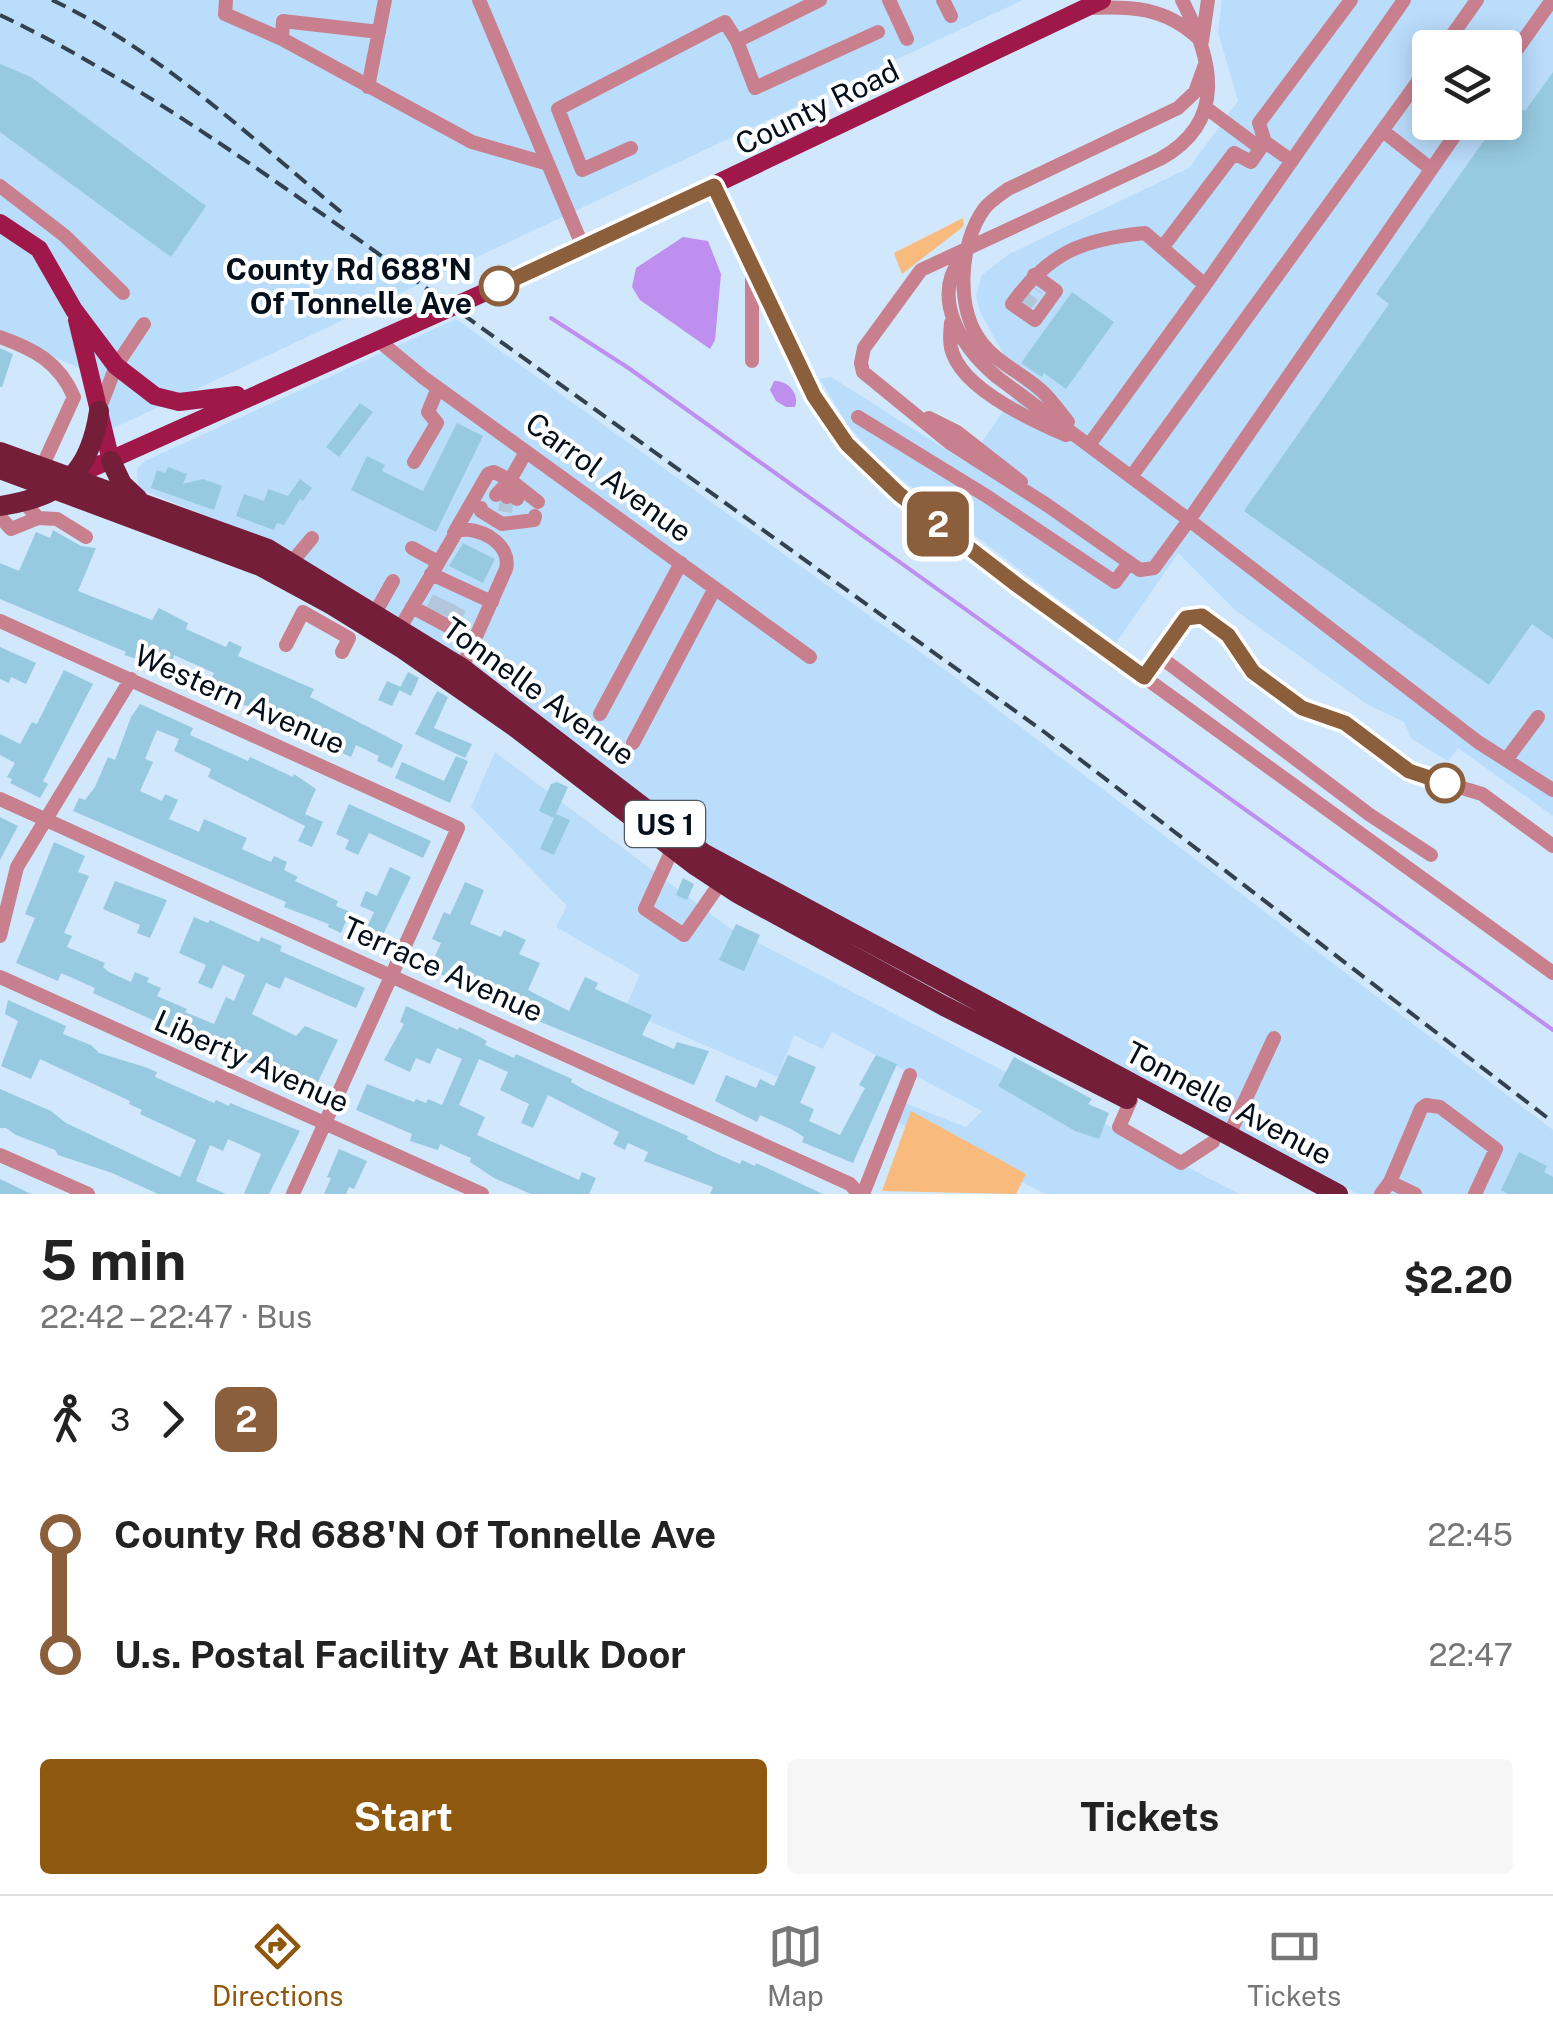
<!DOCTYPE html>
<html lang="en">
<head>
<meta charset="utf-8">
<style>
  body { margin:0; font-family:"Public Sans",sans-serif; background:#f6f6f6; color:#222; height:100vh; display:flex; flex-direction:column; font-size:38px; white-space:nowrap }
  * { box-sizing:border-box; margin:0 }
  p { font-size:32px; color:#767676 }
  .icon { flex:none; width:55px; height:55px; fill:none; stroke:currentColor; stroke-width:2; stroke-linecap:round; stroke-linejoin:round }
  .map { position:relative; height:1194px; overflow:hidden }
  .side { display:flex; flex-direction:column; background:#fff; flex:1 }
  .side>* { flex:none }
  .badge { padding:0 20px; border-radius:15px; font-size:35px; line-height:65px }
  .tools { position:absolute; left:1412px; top:30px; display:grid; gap:20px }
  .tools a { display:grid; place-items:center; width:110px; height:110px; border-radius:10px; background:#fff; box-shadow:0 5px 25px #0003; font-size:50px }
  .map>.badge { position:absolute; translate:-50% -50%; box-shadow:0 0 0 5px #fff }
  .legs { display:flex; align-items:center; gap:15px; height:110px; padding:0 40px; font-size:32px }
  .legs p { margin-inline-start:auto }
  .head { display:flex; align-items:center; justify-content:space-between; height:170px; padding:0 40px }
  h1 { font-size:55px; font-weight:700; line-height:75px }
  .primary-button { display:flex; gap:20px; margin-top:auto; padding:20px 40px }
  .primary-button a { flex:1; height:115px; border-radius:10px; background:#8f580f; color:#fff; font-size:40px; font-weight:700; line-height:115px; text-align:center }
  .primary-button a+a { background:#f6f6f6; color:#222 }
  ul { padding:0 40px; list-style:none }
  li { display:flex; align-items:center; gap:35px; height:120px; font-size:38px }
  li i { display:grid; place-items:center; width:15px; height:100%; margin:0 12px; background:currentColor }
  li i::after { content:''; width:25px; height:25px; margin:-12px; border:8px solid; border-radius:50%; background:#fff }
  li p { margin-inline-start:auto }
  li:first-child i { background:linear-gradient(#0000 50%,currentColor 0) }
  li:last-child i { background:linear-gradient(currentColor 50%,#0000 0) }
  .tabs { display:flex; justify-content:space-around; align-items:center; height:140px; border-top:2px solid #e0e0e0; background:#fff; font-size:28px; color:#767676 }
  .tabs a { display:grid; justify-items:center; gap:5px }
  .tabs .on { color:#8f580f }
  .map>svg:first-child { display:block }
</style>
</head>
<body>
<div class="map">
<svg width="1553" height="1194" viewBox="0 0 1553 1194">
  <rect width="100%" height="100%" fill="#d1e7fc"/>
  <!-- built -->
  <path fill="#baddfc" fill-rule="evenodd" d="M0 0H1023L101 434 87 371 0 335Z
    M1222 0H1553V816L1458 748 1448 761 1412 739 1404 722 1365 703 1236 611 1178 553 1116 643 888 469 849 427 820 379 831 377 967 463 1028 376 1004 355 980 312 976 295 982 275 1009 254 1189 168 1238 101 1218 32ZM1430 48H1505V122H1430Z
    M456 319 948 672 1553 1130V1194H1358L750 872 702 840 484 673 326 572 247 532 142 490 138 485 137 469 145 461Z
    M495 752 728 927 1239 1194H1046L893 1120 897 1100 966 1127 982 1111 832 1032 823 1049 794 1035 778 1077 624 1010 640 975 556 927 567 906 471 807Z"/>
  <!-- green -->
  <path fill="#f9bb7d" d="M963 218 964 226 902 274 894 253Z
    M911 1111 1026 1174 1016 1194 882 1191Z"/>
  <!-- water -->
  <path fill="#be8fee" d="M683 237 708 241 721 274 715 340 710 349 640 300 632 287 636 268Z
    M774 381C788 380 800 394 795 407H786L776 401 770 390Z"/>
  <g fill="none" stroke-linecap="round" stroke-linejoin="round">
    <!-- stream -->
    <path stroke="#be8fee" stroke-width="4" d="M551 318 630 369 1553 1030"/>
  </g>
  <!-- building -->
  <path fill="#97cae0" d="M0 64 31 77 206 206 171 257 0 132Z
    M1553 72V639L1532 624 1489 685 1244 511 1389 304 1376 294 1497 122H1505V111L1512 102 1525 111Z
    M1072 292 1114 322 1066 389 1044 373 1042 377 1021 363Z
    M0 348 13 354 2 387H0Z
    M360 403 373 412 339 457 326 447Z
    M457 423 483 436 436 532 351 490 367 456 385 465 382 471 423 491Z
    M168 467 187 474 183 484 203 479 222 486 214 510 151 488 157 470 165 473Z
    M300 479 312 488 303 501 300 499 284 525 277 523 274 530 236 516 244 494 264 501 268 489 288 496Z
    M53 530 81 546 96 548 78 591 152 620 159 608 188 623 186 629 226 647 229 641 242 647 238 656 314 689 310 697 403 745 392 768 377 761 379 756 356 745 351 757 296 732 297 728 276 718 225 697 228 690 210 681 214 673 174 655 171 664 147 654 143 661 124 655 126 652 0 599V563L19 571 36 532 50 538Z
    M463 543 495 559 483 583 449 566Z
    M0 647 36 663 26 684 11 677 9 683 0 679Z
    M64 670 93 684 43 781 48 784 40 798 10 783 12 779 7 777 15 763 0 755V734L20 744 32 722 37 724Z
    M408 672 419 678 411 696 399 690Z
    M387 681 401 687 392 706 378 700Z
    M437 691 448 697 434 728 472 744 465 758 415 734Z
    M140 704 193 728 190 735 248 761 250 757 293 777 294 774 316 789 305 814 323 822 312 847 298 841 305 826 208 777 211 769 174 751 179 739 157 730 145 759 153 762 140 791 162 801 165 794 178 800 169 819 199 832 204 819 247 838 242 849 271 862 274 856 287 862 284 870 298 877 295 881 338 901 336 906 350 912 341 933 328 927 329 924 284 907 286 902 73 811 79 798 85 800 95 787 108 757 115 760 131 717Z
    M456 756 468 761 450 803 395 778 402 762 444 781Z
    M557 782 568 787 554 818 539 811 551 784Z
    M349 804 431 841 423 858 369 833 358 855 345 849 349 840 336 834Z
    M556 814 570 820 554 855 540 849Z
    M0 817 18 826 0 860Z
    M54 842 85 856 78 872 89 876 64 933 72 936 67 947 105 963 103 967 109 972 131 982 135 972 149 978 147 982 161 988 157 996 187 1009 185 1012 214 1024 226 997 234 1001 245 975 223 965 212 989 198 983 206 965 179 953 194 917 208 923 210 920 259 942 261 937 282 946 280 951 365 988 356 1008 285 977 280 989 266 983 252 1014 296 1036 305 1026 338 1040 317 1084 321 1085 315 1099 277 1083 281 1075 234 1057 237 1049 208 1036 205 1042 177 1031 93 993 95 988 61 973 58 981 16 963 35 918 25 914Z
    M390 867 411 877 378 945 362 938 374 912 360 906 366 891 377 896Z
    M683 878 694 884 687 900 676 895Z
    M115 881 167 900 150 938 137 933 140 925 103 909Z
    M465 882 484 890 470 924 501 937 504 930 526 940 519 954 540 963 528 990 569 1011 585 977 598 983 595 989 652 1015 642 1035 674 1049 677 1042 709 1051 694 1085 531 1018 518 1012 520 1008 429 969 441 943 432 939 444 912 450 915Z
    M736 924 760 935 744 971 719 960Z
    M8 1000 66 1026 63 1034 91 1045 99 1053 145 1067 157 1072 155 1077 214 1103 216 1100 229 1106 230 1103 300 1131 269 1194H244L261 1154 228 1139 223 1151 210 1145 196 1181 226 1194H158L112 1173 58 1155 55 1150 16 1135 6 1128H0V1089L51 1111 66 1123 180 1177 196 1140 140 1114 142 1110 129 1104 130 1101 40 1059 31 1079 1 1066 18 1021 5 1014Z
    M406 1006 458 1030 459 1027 472 1033 487 1041 485 1045 514 1058 516 1054 572 1079 571 1082 585 1090 688 1136 687 1139 715 1153 740 1164 742 1160 755 1166 756 1163 823 1194H710L713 1187 644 1161 648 1152 628 1143 625 1150 613 1144 619 1132 548 1095 533 1128 521 1123 529 1104 500 1090 508 1072 479 1059 459 1105 485 1117 477 1135 579 1180 582 1172 596 1178 589 1194H531L494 1178 470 1162 471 1158 455 1151 440 1144 438 1150 410 1141 412 1134 356 1110 367 1084 414 1102 416 1099 426 1103 428 1099 442 1105 462 1059 437 1048 430 1064 416 1058 410 1072 384 1060 404 1024 400 1022Z
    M788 1055 816 1067 800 1103 814 1109 809 1121 840 1135 865 1088 859 1085 876 1055 897 1064 853 1163 802 1142 804 1137 791 1129 760 1115 757 1122 715 1101 726 1075 756 1088 760 1079 774 1086Z
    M1014 1057 1092 1099 1088 1104 1109 1113 1099 1139 1075 1131 998 1086Z
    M339 1149 367 1161 354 1189 349 1187 346 1194H324L331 1178 327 1177Z
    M1519 1152 1547 1166 1544 1172 1553 1177V1194H1508L1501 1190Z
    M0 1179 31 1194H0Z"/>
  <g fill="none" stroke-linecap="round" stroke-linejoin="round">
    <!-- minor-tunnel -->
    <path stroke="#b2c7da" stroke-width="14" stroke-dasharray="14 7" stroke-linecap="butt" d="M1024 307 1037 289
      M505 512 507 497
      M433 610 442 592
      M444 615 452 597
      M453 620 462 603"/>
    <!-- minor -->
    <path stroke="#c8808f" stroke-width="14" d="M226 0 225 14 282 39 472 142 545 163
      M479 0 583 247
      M889 0 907 39
      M943 0 951 16
      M1182 0C1212 58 1229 121 1160 159L921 270 864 348 861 363 863 372 950 443 1047 505 1140 570 1154 568 1189 520 1478 742 1553 790
      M1088 8C1131 6 1165 7 1198 38
      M282 39 283 21 379 32
      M737 41 820 0
      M1202 41 1208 0
      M1443 48 1477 0
      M1505 66 1552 0
      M368 87 385 0
      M1205 107 1260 148
      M1383 131 1431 169
      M1265 142 1292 161
      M631 148 582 170 558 109 725 22 737 41 755 88 878 32
      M0 186 65 236 123 293
      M714 187 814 396 847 444 870 469 1017 585 1553 973
      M1162 248 1234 153 1251 162 1265 142 1259 123 1351 0
      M966 252C927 295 961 347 997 377L1189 520 1464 122
      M752 270V361
      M1034 275 1056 291 1035 320 1012 304C1049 252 1083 239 1145 233L1205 285
      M951 323C950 334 949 345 953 354 966 390 1033 421 1066 435
      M0 337C34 349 59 362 74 397L42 467
      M378 340 424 378 810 657
      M99 410 116 366 144 324
      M858 417 988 497 1115 582 1129 563
      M929 418 957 432 1021 482
      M1068 422C1060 412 1052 401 1043 392 1024 374 998 364 982 343 955 309 959 244 984 209 990 201 1000 195 1008 189L1178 108 1195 92 1204 67
      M1089 445 1205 285 1404 0
      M526 452 510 480 538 502
      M414 462 437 423 428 412 438 388
      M1131 477 1430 65
      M507 497 510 480 517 499
      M23 501 38 518 57 519 86 537
      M481 508V511L502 524 534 520 535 516
      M0 517 11 529 38 518
      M454 533 488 474 494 472 510 480 496 495
      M412 548 438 562
      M291 563 312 538
      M431 574 492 602
      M412 607 474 640
      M375 613 393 581
      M0 621 458 828 293 1194
      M400 628 457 531C479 525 512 544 506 569L462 668
      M286 645 303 612 349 638 342 652
      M1159 656 1370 815 1431 855
      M1144 677 1186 618 1202 615 1228 635 1253 673 1302 708 1345 723 1416 774 1482 794 1553 846
      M600 714 681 563
      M633 743 715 588
      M1506 760 1538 717
      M0 799 850 1184 859 1194
      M673 848 645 909 684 935 721 882
      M0 936 17 867 131 679
      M0 977 482 1194
      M1131 1100 1119 1127 1181 1163 1213 1142
      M1228 1137 1274 1038
      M0 1155 88 1194
      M1390 1182 1415 1194
      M863 1194 910 1075
      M1381 1194 1390 1182 1421 1109 1426 1105 1440 1107 1496 1149 1475 1194"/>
    <!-- major -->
    <path stroke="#a0174a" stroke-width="18" d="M0 223 39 249 74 310 116 366 155 396 179 402 237 395
      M77 320 111 461
      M72 477 535 270 1102 0"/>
    <!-- highway -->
    <path stroke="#741e39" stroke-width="20" d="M0 452 268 549 462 668 703 853 1338 1194
      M111 461 122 484 138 499
      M0 469 260 566 332 605 403 649 515 727 696 866 737 893 944 1006 1127 1099
      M0 506C63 497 90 473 99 411"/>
    <!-- rail -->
    <path stroke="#33414f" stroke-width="4" stroke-dasharray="15 8" stroke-linecap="butt" d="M52 0C160 51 250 137 341 212
      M0 15C126 75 241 157 355 237L1043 731 1553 1122"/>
  </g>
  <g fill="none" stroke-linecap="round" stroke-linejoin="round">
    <defs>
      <path id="line-1" d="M499 286 714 186 814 396 847 444 899 494 1017 585 1144 677 1186 618 1202 616 1228 635 1253 672 1302 708 1345 723 1409 771 1445 783"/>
    </defs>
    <!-- line-1 casing -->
    <use href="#line-1" stroke="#fff" stroke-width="22"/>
    <!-- line-1 -->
    <use href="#line-1" stroke="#8b5e3c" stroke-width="15"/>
  </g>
  <!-- markers -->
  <g fill="#fff" stroke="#8b5e3c" stroke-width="5">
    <circle cx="499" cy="286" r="18"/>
    <circle cx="1445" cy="783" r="18"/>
  </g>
  <g text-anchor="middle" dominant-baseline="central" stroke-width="8" stroke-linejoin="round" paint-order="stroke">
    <!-- shield labels -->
    <rect fill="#fff" stroke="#4f575f" stroke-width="2.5" x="625" y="801" width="80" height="46" rx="8"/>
    <g font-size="28" font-weight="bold" fill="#030f1a">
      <text x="665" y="824">US 1</text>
    </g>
    <!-- street labels -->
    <g font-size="30" fill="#030f1a" stroke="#fff">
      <text transform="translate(817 107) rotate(-26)">County Road</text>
      <text transform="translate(609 477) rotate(36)">Carrol Avenue</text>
      <text transform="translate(539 691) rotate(36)">Tonnelle Avenue</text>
      <text transform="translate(240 699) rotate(24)">Western Avenue</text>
      <text transform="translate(443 969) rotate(24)">Terrace Avenue</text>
      <text transform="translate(252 1061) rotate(24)">Liberty Avenue</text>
      <text transform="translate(1229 1103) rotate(28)">Tonnelle Avenue</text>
    </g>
    <!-- stop labels -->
    <g font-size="30" font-weight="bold" fill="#030f1a" stroke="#fff" text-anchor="end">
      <text x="472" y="269">County Rd 688'N<tspan x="472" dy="34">Of Tonnelle Ave</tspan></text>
    </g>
  </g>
</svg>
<div class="tools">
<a><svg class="icon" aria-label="layers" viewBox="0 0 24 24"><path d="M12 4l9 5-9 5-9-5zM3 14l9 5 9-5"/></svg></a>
</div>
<b class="badge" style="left:938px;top:524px;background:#8b5e3c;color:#fff">2</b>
</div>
<section class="side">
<div class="head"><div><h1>5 min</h1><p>22:42 – 22:47 · Bus</p></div><b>$2.20</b></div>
<div class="legs"><svg class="icon" aria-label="walk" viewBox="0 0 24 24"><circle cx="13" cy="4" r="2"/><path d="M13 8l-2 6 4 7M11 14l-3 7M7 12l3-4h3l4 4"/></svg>3<svg class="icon" aria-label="forward" viewBox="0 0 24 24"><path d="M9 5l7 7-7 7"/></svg><b class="badge" style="background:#8b5e3c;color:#fff">2</b></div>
<ul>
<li><i style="color:#8b5e3c"></i><b>County Rd 688'N Of Tonnelle Ave</b><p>22:45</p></li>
<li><i style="color:#8b5e3c"></i><b>U.s. Postal Facility At Bulk Door</b><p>22:47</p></li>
</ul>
<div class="primary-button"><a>Start</a><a>Tickets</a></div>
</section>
<nav class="tabs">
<a class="on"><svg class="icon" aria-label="directions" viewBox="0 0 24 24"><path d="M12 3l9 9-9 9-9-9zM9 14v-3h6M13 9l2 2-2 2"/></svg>Directions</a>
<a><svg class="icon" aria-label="map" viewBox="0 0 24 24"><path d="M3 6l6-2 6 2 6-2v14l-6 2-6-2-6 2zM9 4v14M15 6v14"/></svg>Map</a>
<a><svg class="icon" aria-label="tickets" viewBox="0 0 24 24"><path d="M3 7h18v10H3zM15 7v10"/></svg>Tickets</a>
</nav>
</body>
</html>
